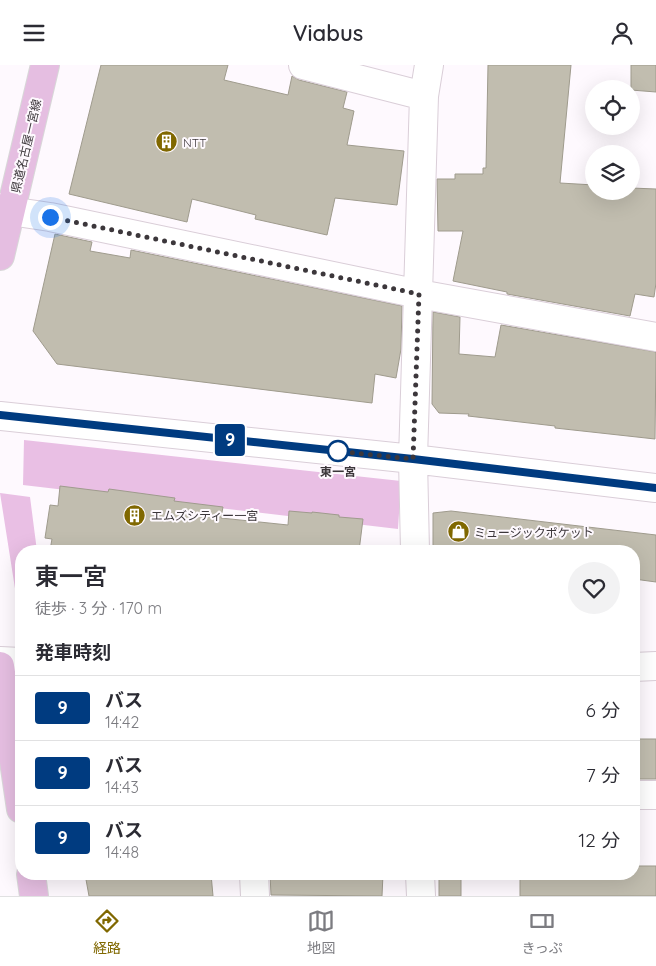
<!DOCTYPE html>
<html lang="ja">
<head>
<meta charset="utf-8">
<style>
  body { margin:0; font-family:Quicksand,"Noto Sans JP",sans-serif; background:#f2f2f3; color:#2b2b33; height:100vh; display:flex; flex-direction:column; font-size:19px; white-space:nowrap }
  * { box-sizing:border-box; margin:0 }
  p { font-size:16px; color:#7c7c81 }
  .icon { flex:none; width:28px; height:28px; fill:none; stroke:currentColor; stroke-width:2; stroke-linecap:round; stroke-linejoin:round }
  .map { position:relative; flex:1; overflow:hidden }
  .side { position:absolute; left:15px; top:480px; width:625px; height:335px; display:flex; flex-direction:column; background:#fff; border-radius:20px; box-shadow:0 5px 20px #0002 }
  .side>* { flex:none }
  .badge { padding:0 10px; border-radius:4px; font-size:18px; line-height:32px }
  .controls { position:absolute; left:585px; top:15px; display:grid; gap:10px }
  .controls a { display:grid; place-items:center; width:55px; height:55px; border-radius:50%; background:#fff; box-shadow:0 5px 20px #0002; font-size:25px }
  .you { position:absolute; width:25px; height:25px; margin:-12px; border:4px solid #fff; border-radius:50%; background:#1a73e8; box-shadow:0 0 0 8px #1a73e833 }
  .map>.badge { position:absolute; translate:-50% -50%; box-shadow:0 0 0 2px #fff }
  h2 { padding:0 20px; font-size:19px; line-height:45px }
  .round { display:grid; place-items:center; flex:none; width:52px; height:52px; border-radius:26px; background:#f2f2f3 }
  .headline { display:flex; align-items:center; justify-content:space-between; height:85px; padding:0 20px }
  h1 { font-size:24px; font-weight:600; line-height:38px }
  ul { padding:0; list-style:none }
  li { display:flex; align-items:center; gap:15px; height:65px; padding:0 20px; border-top:1px solid #e1e1e2 }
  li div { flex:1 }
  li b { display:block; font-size:19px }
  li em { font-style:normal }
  li .badge { min-width:55px; font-weight:700; text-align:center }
  header { display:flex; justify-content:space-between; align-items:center; height:65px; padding:0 20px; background:#fff; font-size:22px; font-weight:600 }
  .tabs { display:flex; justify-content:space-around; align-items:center; height:70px; border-top:1px solid #e1e1e2; background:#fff; font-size:14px; color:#7c7c81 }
  .tabs a { display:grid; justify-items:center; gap:2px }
  .tabs .active { color:#806800 }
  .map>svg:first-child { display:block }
</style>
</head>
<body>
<header><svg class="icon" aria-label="menu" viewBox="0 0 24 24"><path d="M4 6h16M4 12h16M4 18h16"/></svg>Viabus<svg class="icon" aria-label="person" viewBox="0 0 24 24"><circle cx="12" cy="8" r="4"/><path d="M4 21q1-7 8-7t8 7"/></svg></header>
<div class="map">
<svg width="656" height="831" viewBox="0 0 656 831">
  <rect width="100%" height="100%" fill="#fef9fe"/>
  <!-- green -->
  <path fill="#e9bfe4" d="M24 375 401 416 398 464 23 420Z
    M0 428 30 432 37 486H21V549H19Z"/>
  <!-- building -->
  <path fill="#c1bdaf" stroke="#9f9b8d" d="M101 0H228L224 15 288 30 292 11 299 15 347 27 343 43 354 46 347 80 404 86 397 140 335 133 327 170 255 154 256 150 192 134 187 157 69 129Z
    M488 0H571L560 118 594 120V126H631V123L656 124V218L654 232 635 229 630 251 507 229V227L453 216 463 166H438L437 114H455V109H483V103H486Z
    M631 0H656V27L631 25Z
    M55 169 92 177 90 186 130 193 131 185 402 241 401 284 396 313 375 309 372 338 57 299 33 266Z
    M433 247 460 252 459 289 495 292 501 260 656 287 655 374 555 363V361L468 351 469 349 439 348 432 339Z
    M60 421 108 427 109 424 175 433 174 436 223 442 221 453 288 460 289 446 312 448V447L339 450V452L363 454 359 486H61L50 485 52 474 45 473 50 440 58 441Z
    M451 446 656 470V517L634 514V486H433V448Z
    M634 674H656V714H634Z
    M634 801H656V831H520V809H634Z
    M85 809H211L213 831H89Z
    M270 809H383L382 831 271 830Z
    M439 809H461V831H439Z"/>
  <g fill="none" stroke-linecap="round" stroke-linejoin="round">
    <defs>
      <path id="minor" d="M303 0 424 31
        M0 142 10 146 50 152 419 229 656 272
        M0 351 413 394 656 423
        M415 486 413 394 424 31 429 0
        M0 596 21 597
        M634 602 656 601
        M634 730H656
        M254 809 255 831
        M420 809 421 831"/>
      <path id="major" d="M0 191 45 0
        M0 601 21 744
        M31 809 34 831"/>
    </defs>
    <!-- minor casing -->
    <use href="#minor" stroke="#daced8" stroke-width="30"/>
    <!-- major casing -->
    <use href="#major" stroke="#d8d7d8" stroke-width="30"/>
    <!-- minor -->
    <use href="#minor" stroke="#fff" stroke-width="28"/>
    <!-- major -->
    <use href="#major" stroke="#e5bee1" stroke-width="28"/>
  </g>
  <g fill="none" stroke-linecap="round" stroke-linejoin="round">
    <defs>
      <path id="line" d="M0 350 413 394 656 423"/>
    </defs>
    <!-- line casing -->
    <use href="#line" stroke="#fff" stroke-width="11"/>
    <!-- line -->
    <use href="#line" stroke="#003b80" stroke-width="8"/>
    <!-- walk -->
    <path stroke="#3c373b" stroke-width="5" stroke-dasharray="0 9" d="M50 152 419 229 413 394 334 386H338"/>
  </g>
  <!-- icons -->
  <defs>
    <symbol id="building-disc" viewBox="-11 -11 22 22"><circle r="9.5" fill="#806800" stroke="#fef9fe"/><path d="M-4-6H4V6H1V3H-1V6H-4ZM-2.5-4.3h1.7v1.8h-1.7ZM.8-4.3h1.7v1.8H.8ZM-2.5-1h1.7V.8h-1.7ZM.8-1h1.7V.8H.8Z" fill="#fff"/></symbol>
    <symbol id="shop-disc" viewBox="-11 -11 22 22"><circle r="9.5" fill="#806800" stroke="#fef9fe"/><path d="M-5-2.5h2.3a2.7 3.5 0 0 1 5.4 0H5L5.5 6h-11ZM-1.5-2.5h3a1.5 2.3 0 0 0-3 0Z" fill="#fff"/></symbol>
  </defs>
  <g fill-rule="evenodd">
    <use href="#building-disc" x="154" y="64" width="25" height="25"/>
    <use href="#building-disc" x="122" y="438" width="25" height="25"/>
    <use href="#shop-disc" x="446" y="454" width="25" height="25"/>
  </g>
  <!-- markers -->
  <circle fill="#fff" stroke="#003b80" stroke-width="2.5" cx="338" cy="386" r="10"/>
  <g text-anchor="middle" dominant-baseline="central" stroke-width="4" stroke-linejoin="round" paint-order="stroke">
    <!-- poi labels -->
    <g font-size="12" fill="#3c373b" stroke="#fef9fe" text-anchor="start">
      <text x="183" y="77">NTT</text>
      <text x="151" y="450">エムズシティー一宮</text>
      <text x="474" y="467">ミュージックポケット</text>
    </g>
    <!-- street labels -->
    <g font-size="12" fill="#3c373b" stroke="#fef9fe">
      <text transform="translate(26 81) rotate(-77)">県道名古屋一宮線</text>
    </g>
    <!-- stop labels -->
    <g font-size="12" font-weight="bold" fill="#3c373b" stroke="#fef9fe">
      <text x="338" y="406">東一宮</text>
    </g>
  </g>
</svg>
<div class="controls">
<a><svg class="icon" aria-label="locate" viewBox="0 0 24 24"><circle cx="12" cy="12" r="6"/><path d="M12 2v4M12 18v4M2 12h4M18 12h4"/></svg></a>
<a><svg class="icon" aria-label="layers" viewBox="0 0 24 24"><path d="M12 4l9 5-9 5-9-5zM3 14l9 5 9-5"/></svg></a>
</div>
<div class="you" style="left:50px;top:152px"></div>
<b class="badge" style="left:230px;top:375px;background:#003b80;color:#fff">9</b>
<section class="side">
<div class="headline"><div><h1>東一宮</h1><p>徒歩 · 3 分 · 170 m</p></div><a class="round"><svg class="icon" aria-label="heart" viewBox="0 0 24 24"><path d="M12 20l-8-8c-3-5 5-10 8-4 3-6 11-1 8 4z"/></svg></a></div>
<h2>発車時刻</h2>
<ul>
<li><span class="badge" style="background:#003b80;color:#fff">9</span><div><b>バス</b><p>14:42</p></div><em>6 分</em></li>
<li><span class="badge" style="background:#003b80;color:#fff">9</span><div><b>バス</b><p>14:43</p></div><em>7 分</em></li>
<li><span class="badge" style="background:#003b80;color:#fff">9</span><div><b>バス</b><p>14:48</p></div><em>12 分</em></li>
</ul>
</section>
</div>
<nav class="tabs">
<a class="active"><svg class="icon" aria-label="directions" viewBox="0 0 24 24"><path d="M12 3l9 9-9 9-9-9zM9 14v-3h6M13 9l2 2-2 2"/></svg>経路</a>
<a><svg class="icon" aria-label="map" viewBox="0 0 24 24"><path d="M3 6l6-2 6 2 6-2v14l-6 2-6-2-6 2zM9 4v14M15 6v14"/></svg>地図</a>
<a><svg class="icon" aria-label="tickets" viewBox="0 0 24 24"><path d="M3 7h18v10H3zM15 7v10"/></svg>きっぷ</a>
</nav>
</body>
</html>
